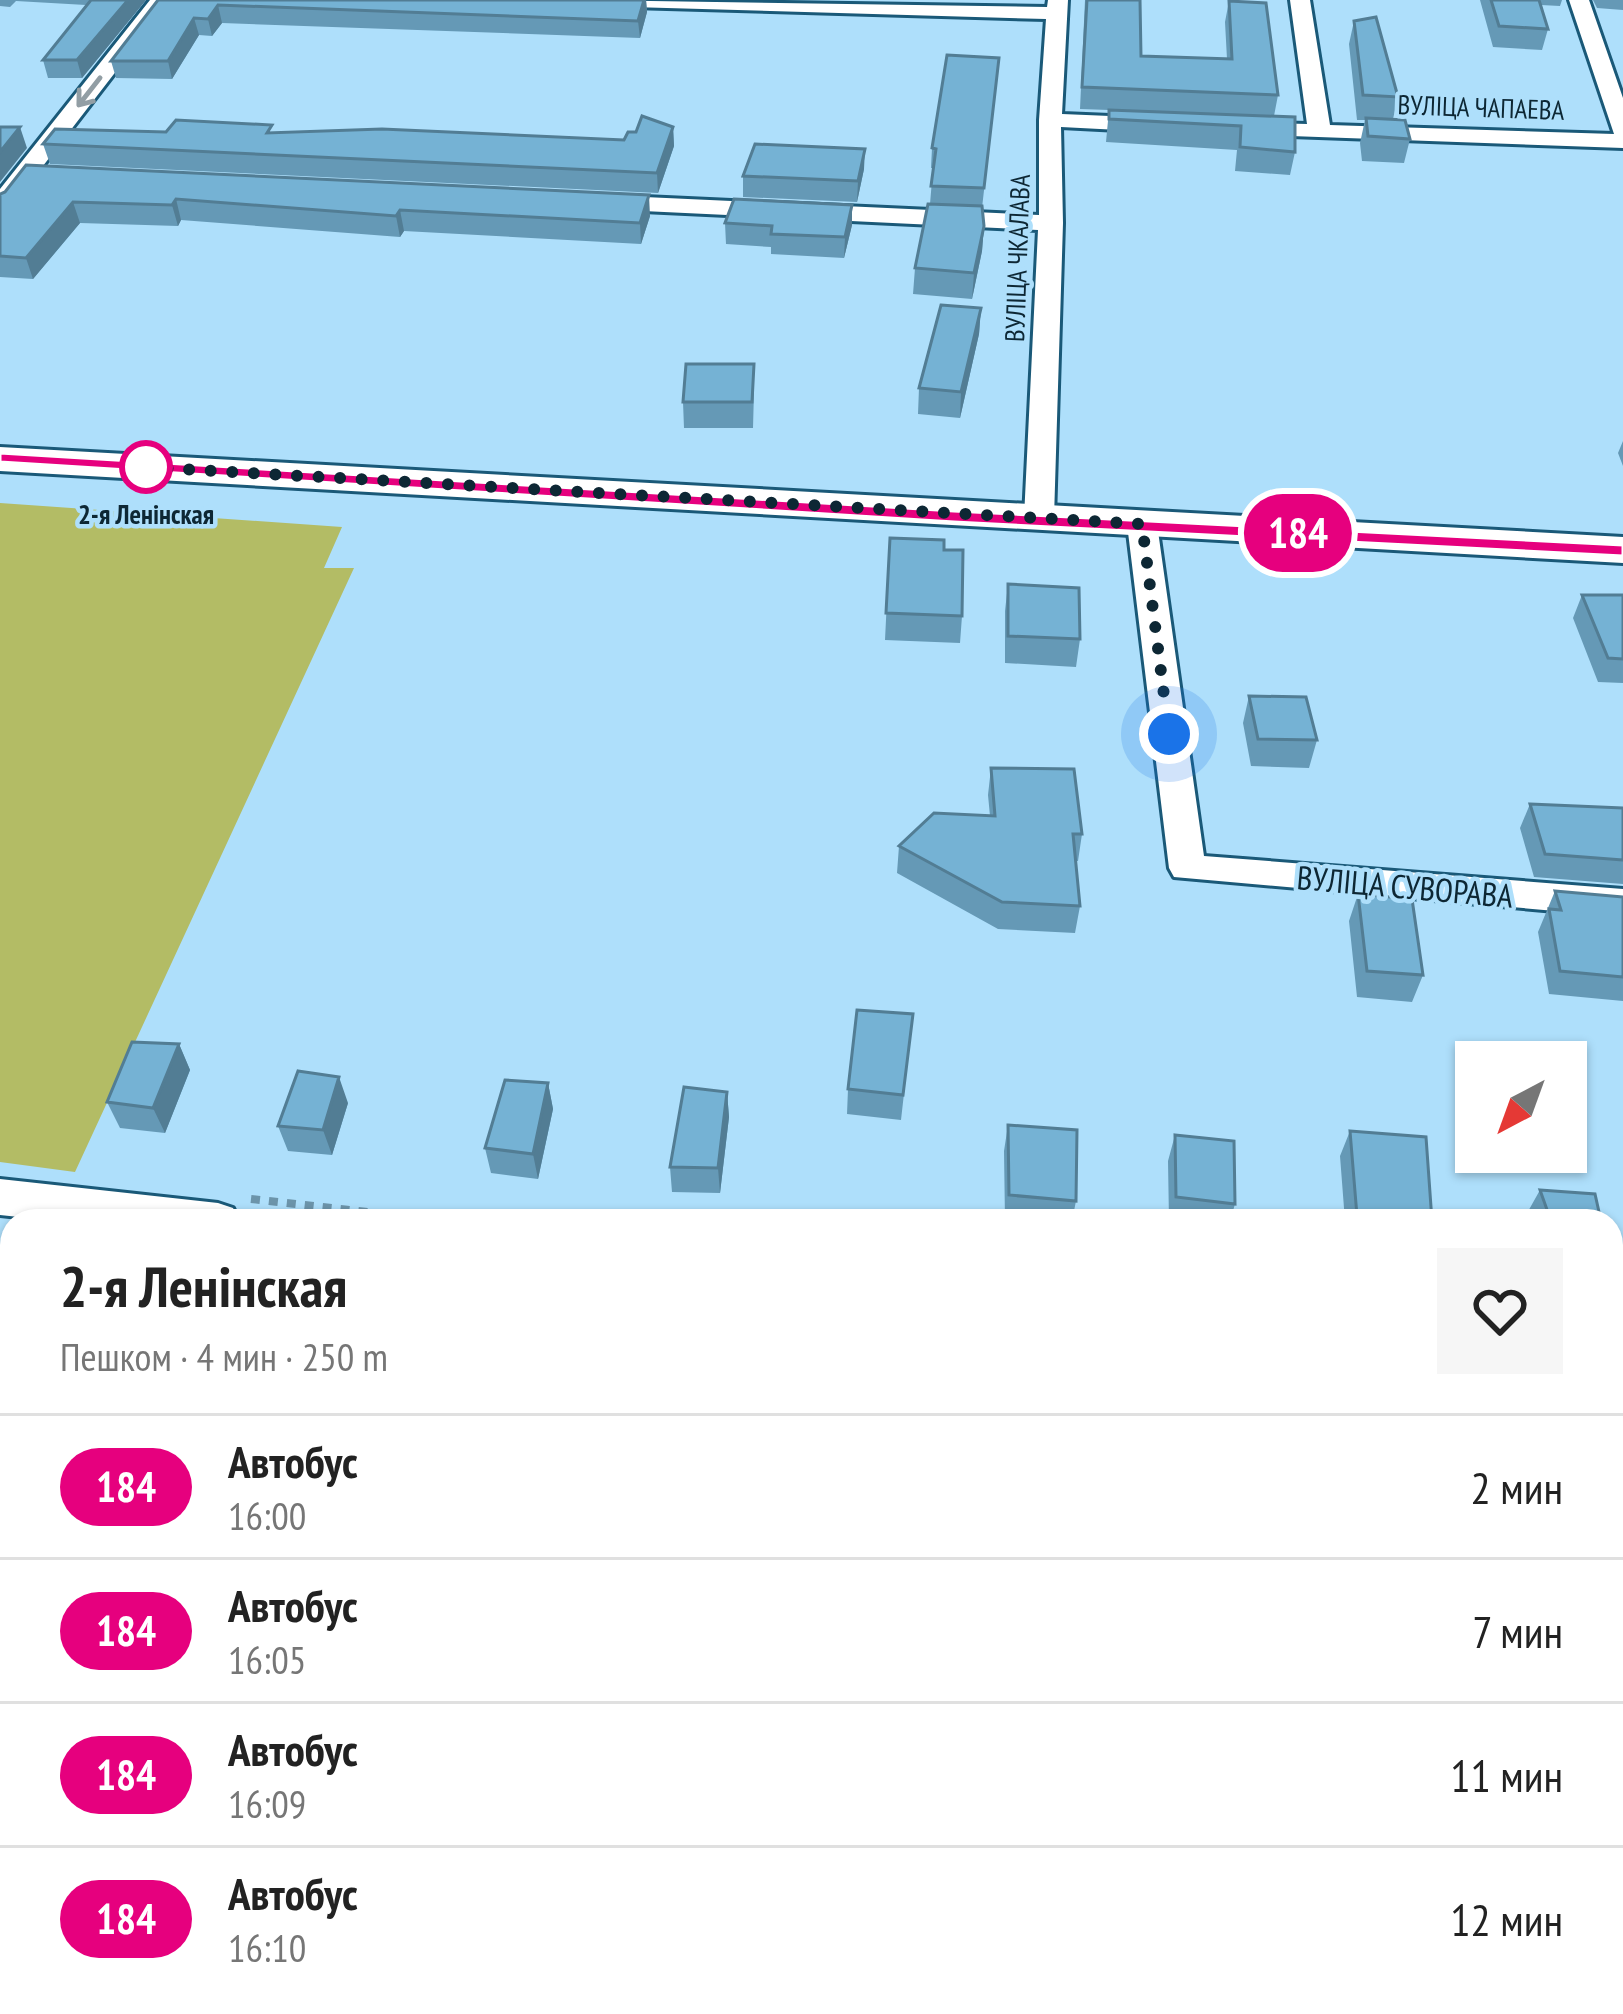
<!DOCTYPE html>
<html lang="ru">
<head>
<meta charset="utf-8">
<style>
  body { margin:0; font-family:"PT Sans Narrow",sans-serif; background:#f6f6f6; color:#222; height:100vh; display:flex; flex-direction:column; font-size:45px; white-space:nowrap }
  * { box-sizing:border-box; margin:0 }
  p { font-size:39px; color:#767676 }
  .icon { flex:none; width:66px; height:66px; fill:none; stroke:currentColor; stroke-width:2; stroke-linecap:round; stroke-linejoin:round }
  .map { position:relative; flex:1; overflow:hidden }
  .drawer { position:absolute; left:0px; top:1209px; width:1623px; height:807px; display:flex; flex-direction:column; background:#fff; border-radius:36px 36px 0 0; box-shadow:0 3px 9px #0004 }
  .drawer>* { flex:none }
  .badge { padding:0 24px; border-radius:39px; font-size:42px; line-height:78px }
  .needle { width:78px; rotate:221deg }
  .tools { position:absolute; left:1455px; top:1041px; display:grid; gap:24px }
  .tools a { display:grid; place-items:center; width:132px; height:132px; border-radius:0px; background:#fff; box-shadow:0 3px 9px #0004; font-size:60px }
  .you { position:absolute; width:60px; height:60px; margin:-30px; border:9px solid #fff; border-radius:50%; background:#1a73e8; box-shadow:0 0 0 18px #1a73e833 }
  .map>.badge { position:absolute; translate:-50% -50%; box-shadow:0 0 0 6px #fff }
  .round { display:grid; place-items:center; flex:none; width:126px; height:126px; border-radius:0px; background:#f6f6f6 }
  .head { display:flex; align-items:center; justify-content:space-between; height:204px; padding:0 60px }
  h1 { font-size:57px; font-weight:700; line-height:90px }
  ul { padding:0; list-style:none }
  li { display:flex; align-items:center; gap:36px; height:144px; padding:0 60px; border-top:3px solid #e0e0e0 }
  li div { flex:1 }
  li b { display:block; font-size:45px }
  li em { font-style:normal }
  li .badge { min-width:132px; font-weight:700; text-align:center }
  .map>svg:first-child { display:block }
</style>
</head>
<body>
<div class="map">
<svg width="1623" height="2014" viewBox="0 0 1623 2014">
  <rect width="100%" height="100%" fill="#aedffb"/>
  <!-- green -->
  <path fill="#b3bc65" d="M0 503 342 527 324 568H354L75 1172 0 1162Z"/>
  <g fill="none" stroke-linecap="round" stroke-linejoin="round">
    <defs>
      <path id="service" d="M0 1642 12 1643V1667L0 1666Z
        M1611 1924 1623 1925V1951L1611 1950Z
        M685 2004H712L708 2014H681Z"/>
      <path id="minor" d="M150 0H171L9 210 0 212V189Z
        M586 0 1047 7 1048 0H1068L1062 114 1158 118 1169 125 1158 132 1061 127 1063 223 1054 518 1050 524 1039 527 1024 518 1038 230 601 209 589 202 601 195 1039 215V120L1046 19 596 6Z
        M1290 0H1310L1330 125 1614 134 1569 0H1589L1623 98V148L1233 134V124L1241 122 1307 124Z
        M1142 515 1157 524 1204 856 1623 889V917L1174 877 1169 868 1127 524Z
        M0 1179 218 1203 233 1208 239 1221H56L0 1215Z
        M1611 1353 1623 1354V1396L1611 1395Z"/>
      <path id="secondary" d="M0 447 1623 537V563L0 471Z"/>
    </defs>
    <!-- service casing -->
    <use href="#service" stroke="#1a5978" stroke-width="6"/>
    <!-- minor casing -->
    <use href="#minor" stroke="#1a5978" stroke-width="6"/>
    <!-- secondary casing -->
    <use href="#secondary" stroke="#1a5978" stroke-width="6"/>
    <!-- path-far1 -->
    <path stroke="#6c94aa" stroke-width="8" stroke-dasharray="9 9" stroke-linecap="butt" d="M251 1199 449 1221"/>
    <!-- path -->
    <path stroke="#6c94aa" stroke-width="9" stroke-dasharray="12 12" stroke-linecap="butt" d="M0 1395 12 1369
      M1611 1475 1623 1476"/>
    <!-- service -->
    <use href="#service" fill="#fff" fill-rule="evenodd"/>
    <!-- minor -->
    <use href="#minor" fill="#fff" fill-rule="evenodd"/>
    <!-- secondary -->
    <use href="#secondary" fill="#fff" fill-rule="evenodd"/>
  </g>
  <!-- wall -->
  <path fill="#6599b6" d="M0 0H146L82 78H48L43 60 86 5 16 1 10 7 0 6Z
    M158 0H646L647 12 640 38 222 23 212 36 199 35 172 79 116 78 111 61Z
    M1085 0H1140L1141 56 1227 59 1225 22 1229 1 1278 95 1274 116 1295 152 1290 175 1235 171 1237 150 1106 142 1109 110 1080 109Z
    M1480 0H1562L1560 6 1541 5 1548 29 1542 50 1493 47Z
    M1593 0H1623V10L1597 8Z
    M1354 21 1398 97 1393 119 1410 139 1404 163 1362 161 1360 143 1365 120H1357L1349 44Z
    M999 58 982 208 984 226 982 251 972 299 913 294 915 268 930 204 933 168H931L932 148Z
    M673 127 674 146 658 193 50 164 43 144 273 132 624 140 636 132Z
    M864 169 857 202 743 197V176Z
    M0 194 650 216 641 244 404 231 400 237 181 220 178 226 80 223 33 279 0 277Z
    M852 205V225L844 258 771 254V247L726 244 725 223Z
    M981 308 979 334 960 418 918 414 919 388Z
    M754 391 753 428H684L683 402Z
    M1623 441V466L1618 453Z
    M890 538 962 616 960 643 885 640Z
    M1008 584 1080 639 1076 667 1005 663V611Z
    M1582 595H1623V683L1598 682 1573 618Z
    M1249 696 1317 740 1309 768 1251 766 1243 723Z
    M991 768 1082 834 1078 861H1075L1080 906 1075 933 998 929 897 873 899 846 990 816 988 795Z
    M1530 804 1623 808V884L1534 877 1520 828Z
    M1555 891 1623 897V1001L1549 994 1538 932Z
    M1358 894 1423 975 1412 1002 1357 997 1349 921Z
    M913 1014 901 1120 847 1114 848 1089Z
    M179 1044 190 1070 165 1133 120 1128 107 1102Z
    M548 1083 553 1109 538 1179 491 1173 485 1148Z
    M727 1092 729 1117 720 1193 672 1192 670 1167Z
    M348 1103 332 1155 288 1151 278 1126Z
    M1008 1125 1076 1201 1072 1221 1005 1220 1004 1151Z
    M1350 1131 1432 1221H1345L1340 1156Z
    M1175 1135 1235 1204 1230 1221H1169L1168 1161Z
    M1540 1190 1601 1221H1528L1526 1215Z
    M12 1474V1539L0 1525V1504Z
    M1611 1638 1623 1639V1851L1611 1850Z
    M317 2004H635L634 2014H440Z"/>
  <!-- shaded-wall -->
  <path fill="#527d94" d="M128 0H146L82 78 77 60Z
    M644 0H646L647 12 640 38 638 21Z
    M218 5 222 23 212 36 208 19Z
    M194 18 199 35 172 79 168 61Z
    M20 127 27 148 0 182V152Z
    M673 127 674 146 658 193 657 173Z
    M865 149 864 169 857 202 858 181Z
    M649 195 650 216 641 244 640 223Z
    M176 199 181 220 178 226 172 205Z
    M73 202 80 223 33 279 26 258Z
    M852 205V225L844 258 845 237Z
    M400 210 404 231 400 237 396 216Z
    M984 226 982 251 972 299 974 273Z
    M981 308 979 334 960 418 961 392Z
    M179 1044 190 1070 165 1133 153 1108Z
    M339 1077 348 1103 332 1155 323 1130Z
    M548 1083 553 1109 538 1179 533 1154Z
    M727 1092 729 1117 720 1193 718 1168Z
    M0 1956 12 1964V2004H32L28 2014H0Z
    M624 2004H635L634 2014H626Z"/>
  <!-- building -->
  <path fill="#75b2d4" stroke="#527d94" stroke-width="3" d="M91 0H128L77 60H43Z
    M158 0H644L638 21 218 5 208 19 194 18 168 61H111Z
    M1087 0H1140L1141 56 1232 59 1229 1 1266 3 1278 95 1082 87Z
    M1491 0H1539L1548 29 1499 26Z
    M1376 17 1398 97 1363 95 1354 21Z
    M947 55 999 58 984 188 931 186 936 149 932 148Z
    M1109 110 1295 117V152L1240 147 1241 126 1109 119Z
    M642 116 673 127 657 173 43 144 55 129 166 132 176 120 272 125 267 133 382 129 624 140 628 132H636Z
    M1366 118 1405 120 1410 139 1368 136Z
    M0 127H20L0 152Z
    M755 144 865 149 858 181 743 176Z
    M26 165 649 195 640 223 400 210 396 216 176 199 172 205 73 202 26 258 0 256V194L5 192Z
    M734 199 852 205 845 237 771 234 772 226 725 223Z
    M928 204 982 206 984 226 974 273 915 268Z
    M941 305 981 308 961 392 919 388Z
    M686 364H754L752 402H683Z
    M890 538 944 540V550H963L962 616 886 613Z
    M1008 584 1079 588 1080 639 1008 636Z
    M1582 595H1623V659L1608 658Z
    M1249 696 1306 697 1317 740 1258 739Z
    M991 768 1074 769 1082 834H1073L1080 906 1002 902 899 846 934 813 995 816Z
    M1530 804 1623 808V860L1545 854Z
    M1555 891 1623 897V977L1560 971 1549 909 1561 910Z
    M1358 894 1412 899 1423 975 1367 971Z
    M857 1010 913 1014 903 1095 848 1089Z
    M132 1042 179 1044 153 1108 107 1102Z
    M298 1071 339 1077 323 1130 278 1126Z
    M505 1080 548 1083 533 1154 485 1148Z
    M684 1087 727 1092 718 1168 670 1167Z
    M1008 1125 1077 1130 1076 1201 1009 1195Z
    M1350 1131 1426 1137 1432 1221H1392L1357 1216Z
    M1175 1135 1234 1141 1235 1204 1176 1197Z
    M1540 1190 1595 1194 1601 1221H1551Z
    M12 1474V1520L0 1519V1504Z
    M1611 1638 1623 1639V1817L1611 1816Z
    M12 1921V1957L0 1956Z"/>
  <!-- one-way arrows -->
  <defs><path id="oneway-shaft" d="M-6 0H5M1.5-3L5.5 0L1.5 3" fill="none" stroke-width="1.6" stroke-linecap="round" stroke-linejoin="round" transform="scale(3)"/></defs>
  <use stroke="#929ea4" href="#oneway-shaft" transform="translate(89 92) rotate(128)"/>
  <!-- line -->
  <path fill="#e6007e" stroke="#fff" stroke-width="3" d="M0 453 954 511 1623 545V556L954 522 0 462Z"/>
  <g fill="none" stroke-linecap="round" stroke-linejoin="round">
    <!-- walk -->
    <path stroke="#0d2734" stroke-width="12" stroke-dasharray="0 21.6" d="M146 467 1142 524 1169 734"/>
  </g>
  <!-- markers -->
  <circle fill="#fff" stroke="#e6007e" stroke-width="6" cx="146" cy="467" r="24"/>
  <g text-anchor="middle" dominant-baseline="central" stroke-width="9" stroke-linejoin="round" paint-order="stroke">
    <!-- far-street labels -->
    <g font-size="27" fill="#0d2734" stroke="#aedffb">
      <text transform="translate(1481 107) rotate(2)">ВУЛІЦА ЧАПАЕВА</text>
      <text transform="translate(1017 258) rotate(-88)">ВУЛІЦА ЧКАЛАВА</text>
    </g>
    <!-- far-stop labels -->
    <g font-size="27" font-weight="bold" fill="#0d2734" stroke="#aedffb">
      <text x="146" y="514">2-я Ленінская</text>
    </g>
    <!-- street labels -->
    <g font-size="33" fill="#0d2734" stroke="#aedffb">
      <text transform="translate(1405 886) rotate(5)">ВУЛІЦА СУВОРАВА</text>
    </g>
  </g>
</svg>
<div class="tools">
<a><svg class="needle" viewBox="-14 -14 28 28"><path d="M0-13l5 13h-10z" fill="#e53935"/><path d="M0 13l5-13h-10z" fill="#767676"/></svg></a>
</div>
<div class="you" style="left:1169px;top:734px"></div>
<b class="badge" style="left:1298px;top:533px;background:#e6007e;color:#fff">184</b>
<section class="drawer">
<div class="head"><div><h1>2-я Ленінская</h1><p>Пешком · 4 мин · 250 m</p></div><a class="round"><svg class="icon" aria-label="heart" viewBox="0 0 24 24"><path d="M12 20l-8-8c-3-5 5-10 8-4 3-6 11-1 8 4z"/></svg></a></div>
<ul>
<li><span class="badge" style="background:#e6007e;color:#fff">184</span><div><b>Автобус</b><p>16:00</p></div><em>2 мин</em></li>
<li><span class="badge" style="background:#e6007e;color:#fff">184</span><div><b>Автобус</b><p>16:05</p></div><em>7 мин</em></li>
<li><span class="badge" style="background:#e6007e;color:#fff">184</span><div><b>Автобус</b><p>16:09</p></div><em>11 мин</em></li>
<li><span class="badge" style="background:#e6007e;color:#fff">184</span><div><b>Автобус</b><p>16:10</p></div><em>12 мин</em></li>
</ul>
</section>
</div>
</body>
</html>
